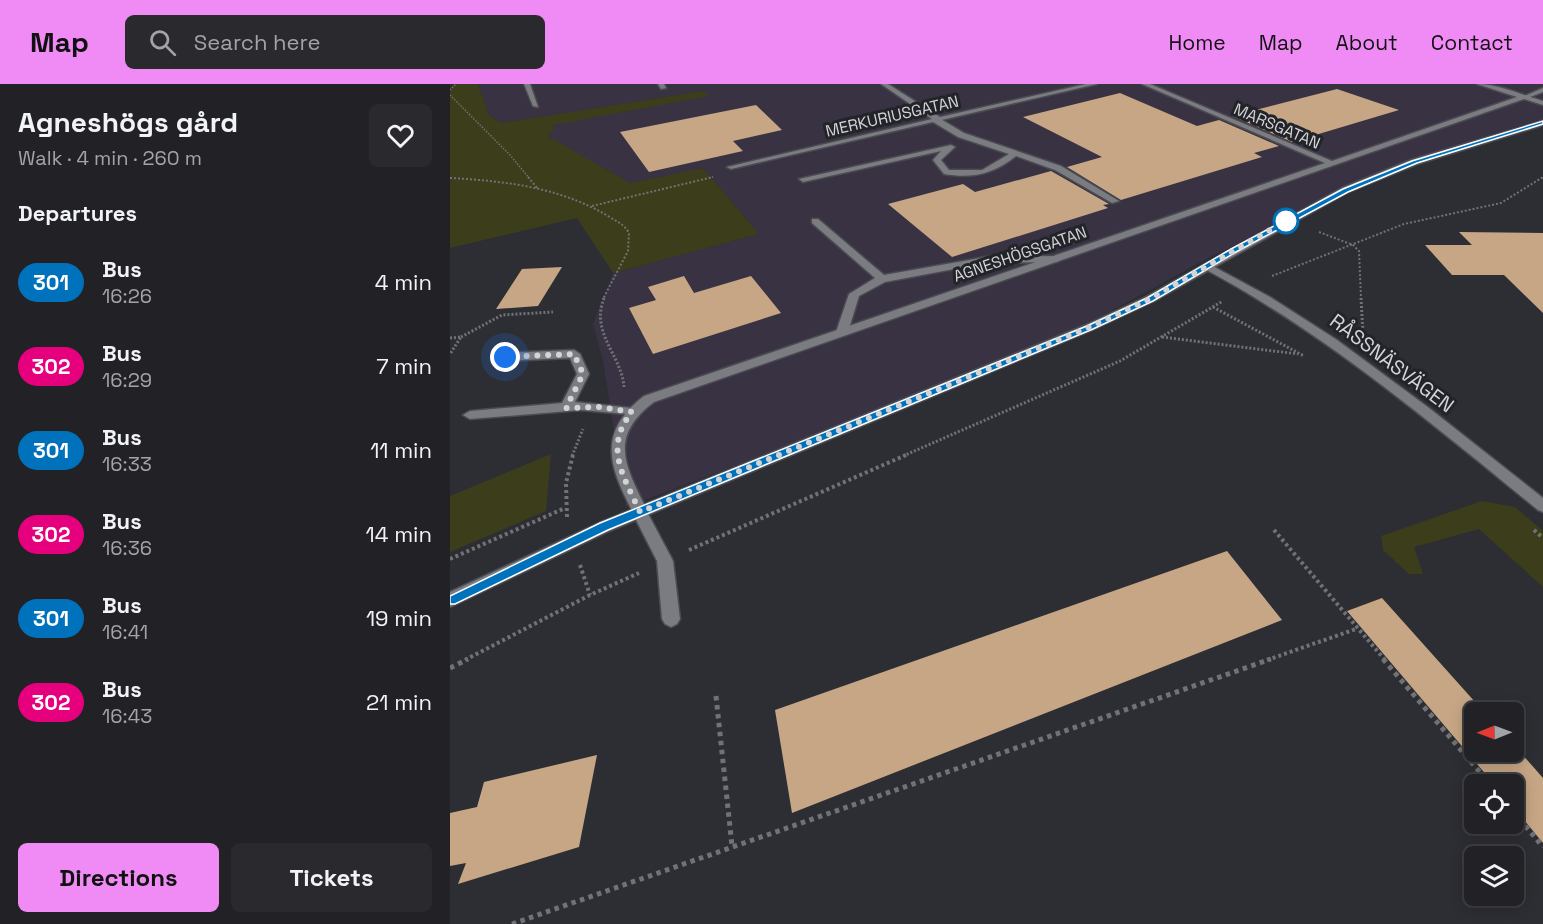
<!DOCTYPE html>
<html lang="en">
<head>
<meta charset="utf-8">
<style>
  body { margin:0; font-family:"Space Grotesk",sans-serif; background:#2a2a2e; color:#f1f3f6; height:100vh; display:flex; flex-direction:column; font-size:22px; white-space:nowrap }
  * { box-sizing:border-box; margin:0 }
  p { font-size:20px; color:#a2a4a7 }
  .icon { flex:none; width:33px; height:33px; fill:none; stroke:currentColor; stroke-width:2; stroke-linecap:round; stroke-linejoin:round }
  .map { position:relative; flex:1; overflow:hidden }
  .details { display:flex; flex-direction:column; background:#222226; width:450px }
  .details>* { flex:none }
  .badge { padding:0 12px; border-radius:20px; font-size:21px; line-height:39px }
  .needle { width:39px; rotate:269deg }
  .buttons { position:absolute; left:1014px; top:618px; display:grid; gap:12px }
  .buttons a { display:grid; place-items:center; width:60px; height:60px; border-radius:9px; background:#222226; box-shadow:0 3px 15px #0003,0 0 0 2px #3f3f43; font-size:30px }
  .you { position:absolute; width:30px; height:30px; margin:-15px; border:4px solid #fff; border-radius:50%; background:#1a73e8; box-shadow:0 0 0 9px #1a73e833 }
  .map>.badge { position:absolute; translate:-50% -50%; box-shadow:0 0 0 3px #fff }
  h2 { padding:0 18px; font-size:22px; line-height:54px }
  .round { display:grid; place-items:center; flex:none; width:63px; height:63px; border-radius:9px; background:#2a2a2e }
  .summary { display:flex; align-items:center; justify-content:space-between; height:102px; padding:0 18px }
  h1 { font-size:28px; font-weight:700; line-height:45px }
  .primary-button { display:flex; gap:12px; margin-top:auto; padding:12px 18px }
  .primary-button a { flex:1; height:69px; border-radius:9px; background:#f08bf6; color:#111; font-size:24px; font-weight:700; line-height:69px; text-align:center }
  .primary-button a+a { background:#2a2a2e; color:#f1f3f6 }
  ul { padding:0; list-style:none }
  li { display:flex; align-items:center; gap:18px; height:84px; padding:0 18px }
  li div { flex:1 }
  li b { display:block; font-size:22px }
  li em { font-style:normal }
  li .badge { min-width:66px; font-weight:700; text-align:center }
  header { display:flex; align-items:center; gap:36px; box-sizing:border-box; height:84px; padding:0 30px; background:#f08bf6; color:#111 }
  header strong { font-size:28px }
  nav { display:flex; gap:33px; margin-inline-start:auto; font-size:21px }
  .search { width:420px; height:54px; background:#2a2a2e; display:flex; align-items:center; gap:15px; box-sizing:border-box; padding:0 21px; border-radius:9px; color:#a2a4a7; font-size:22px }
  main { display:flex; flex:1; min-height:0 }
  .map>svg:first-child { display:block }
</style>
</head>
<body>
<header>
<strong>Map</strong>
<div class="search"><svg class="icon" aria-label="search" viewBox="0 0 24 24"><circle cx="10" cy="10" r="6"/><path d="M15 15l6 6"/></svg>Search here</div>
<nav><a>Home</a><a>Map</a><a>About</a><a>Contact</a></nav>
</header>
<main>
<section class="details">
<div class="summary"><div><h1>Agneshögs gård</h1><p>Walk · 4 min · 260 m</p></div><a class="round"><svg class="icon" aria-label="heart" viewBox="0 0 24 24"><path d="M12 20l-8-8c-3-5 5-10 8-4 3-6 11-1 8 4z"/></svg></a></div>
<h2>Departures</h2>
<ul>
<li><span class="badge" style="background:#0072bc;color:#fff">301</span><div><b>Bus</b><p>16:26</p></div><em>4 min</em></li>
<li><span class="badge" style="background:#e6007e;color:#fff">302</span><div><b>Bus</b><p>16:29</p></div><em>7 min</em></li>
<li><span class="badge" style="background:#0072bc;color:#fff">301</span><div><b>Bus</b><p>16:33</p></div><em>11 min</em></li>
<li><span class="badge" style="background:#e6007e;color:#fff">302</span><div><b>Bus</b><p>16:36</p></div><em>14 min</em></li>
<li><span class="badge" style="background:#0072bc;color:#fff">301</span><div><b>Bus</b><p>16:41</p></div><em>19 min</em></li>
<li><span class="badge" style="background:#e6007e;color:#fff">302</span><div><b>Bus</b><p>16:43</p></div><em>21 min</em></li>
</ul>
<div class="primary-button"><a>Directions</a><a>Tickets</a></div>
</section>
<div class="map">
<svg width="1093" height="840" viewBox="0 0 1093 840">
  <rect width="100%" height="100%" fill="#2d2e33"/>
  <!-- industrial -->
  <path fill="#393243" d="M28 0H1093V36L965 78 892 107 836 137 758 174 652 232 527 291 176 423 153 276 143 240 163 189 309 150 253 85 180 99 84 45 252 7 51 39 39 31Z"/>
  <!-- green -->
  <path fill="#3c3d1b" d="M4 0H28L39 31 51 39 252 7 260 12 103 41V48L96 51 180 99 253 84 309 150 163 189 127 134 0 164V4Z
    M101 370 96 427 0 468V412Z
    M1032 417 1065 423 1093 447V503L1029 445 964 463 973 490H959L933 466 931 452Z"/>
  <!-- building -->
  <path fill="#c6a685" d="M887 5 949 26 842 58 782 32Z
    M670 9 747 42 769 36 829 62 804 69 812 73 671 116 617 83 652 73 573 33Z
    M306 21 332 46 283 57 293 67 199 88 170 48Z
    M601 87 659 120 653 121 658 124 502 173 438 120 513 100 525 108Z
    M1009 148 1093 149V229L1054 191H1002L975 161H1022Z
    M112 183 88 222 46 225 72 185Z
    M234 192 244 209 301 192 331 229 203 270 179 224 206 216 198 203Z
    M777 467 832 536 342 729 325 626Z
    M932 514 1034 628H1024V668H1064V661L1093 694V759L1064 724V700H1044L897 527Z
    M147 671 129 763 8 800 16 779 0 782V729L27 723 34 698Z"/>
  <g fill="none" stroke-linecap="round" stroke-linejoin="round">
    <defs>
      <path id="service" d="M74 0H80L88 23 83 22Z
        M208 0H214L216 4 211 5Z
        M1093 4V8L1075 15 1072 13Z
        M483 34H489L514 49 611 82 669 117 662 119 605 86 566 72C544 90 522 95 494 90L483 76 491 67 353 98 349 95 501 61 505 63 491 76 499 86H532L559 70 508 53 483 38Z
        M362 135H368L434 191 536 173 607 172 612 175 607 178 536 179 435 198 409 212 398 248 392 251 386 248 399 210 425 194 362 139Z
        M124 266 130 270 139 290 125 318 182 324 189 328 187 331 131 326 20 335 13 331 20 327 112 319 127 290 120 274 55 277 49 273 55 269Z
        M190 422 195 424 223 477 230 535 227 540 221 543 215 540 212 535 207 477 182 428 185 424Z"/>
      <path id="minor" d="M431 0H438L490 33 636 0H647L281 85 277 83 482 35Z
        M692 0H700L882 77 1067 13 1027 0C1049 0 1072 11 1093 17V21L1074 15 204 318C157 354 176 383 198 428L195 432H185C159 384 146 349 194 312L875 79Z
        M757 179 820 213 887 256 979 324 1093 414V428L1088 426C981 339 876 250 753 184L752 182Z"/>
      <path id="tertiary" d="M1093 37V41L967 80 898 108 704 217 644 245 159 447 0 523V508L149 439 636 241 696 213 892 104 961 76Z"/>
    </defs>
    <!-- service casing -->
    <use href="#service" stroke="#4a4b50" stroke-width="3"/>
    <!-- minor casing -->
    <use href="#minor" stroke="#4a4b50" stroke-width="3"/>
    <!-- tertiary casing -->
    <use href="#tertiary" stroke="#4a4b50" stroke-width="3"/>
    <!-- path-far4 -->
    <path stroke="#717276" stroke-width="1.5" stroke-dasharray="1.5 1.5" stroke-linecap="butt" d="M0 6 6 0
      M0 11 60 71 79 94
      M259 94 263 93"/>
    <!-- path-far3 -->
    <path stroke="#717276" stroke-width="2" stroke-dasharray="2 2" stroke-linecap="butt" d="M78 93 88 105
      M0 94C55 97 109 103 158 132 166 137 174 140 179 149L178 167 153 215
      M142 122 263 93
      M869 148 903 161 909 167 911 215
      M822 192 954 140 1051 119 1093 93"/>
    <!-- path-far2 -->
    <path stroke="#717276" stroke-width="3" stroke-dasharray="2 2" stroke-linecap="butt" d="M154 214C140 249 172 272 174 303
      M911 214 913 249
      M763 223 854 272
      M11 253 52 231 103 228
      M712 253 848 270
      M0 254 11 253 0 270
      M122 372 133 345
      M453 372 670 277 773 217"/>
    <!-- path-far1 -->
    <path stroke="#717276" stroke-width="4" stroke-dasharray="3 3" stroke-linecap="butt" d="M117 433 116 399 123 371
      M824 446 935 576
      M1084 446 1093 454
      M239 466 456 371
      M0 475 115 424
      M130 481 140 511
      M15 576 140 511 189 489
      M817 576 906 545"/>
    <!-- path -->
    <path stroke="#717276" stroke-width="5" stroke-dasharray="4.5 4.5" stroke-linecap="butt" d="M933 575 1040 700
      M0 584 18 575
      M266 612 282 762
      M1064 728 1093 763
      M62 840 821 575"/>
    <!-- service -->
    <use href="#service" fill="#7a7c82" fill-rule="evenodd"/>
    <!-- minor -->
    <use href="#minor" fill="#7a7c82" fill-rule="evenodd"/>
    <!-- tertiary -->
    <use href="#tertiary" fill="#7a7c82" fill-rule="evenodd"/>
  </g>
  <!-- line -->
  <path fill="#0072bc" stroke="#fff" stroke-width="1.5" d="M1093 37V40L967 79 898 108 786 168 703 217 643 245 158 446 5 520H0V512L150 439 637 242 697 214 781 165 893 105 962 77Z"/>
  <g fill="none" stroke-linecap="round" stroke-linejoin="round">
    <!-- walk -->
    <path stroke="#d3d4d7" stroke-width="6" stroke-dasharray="0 10.8" d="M55 273 124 270 133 290 116 324 150 323 182 328C153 363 174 393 190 428L640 243 700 215 836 137"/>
  </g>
  <!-- markers -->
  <circle fill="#fff" stroke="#0072bc" stroke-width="3" cx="836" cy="137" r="12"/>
  <g text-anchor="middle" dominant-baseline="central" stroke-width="6" stroke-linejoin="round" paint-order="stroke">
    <!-- far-street labels -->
    <g font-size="16" fill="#d3d4d7" stroke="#232429">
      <text transform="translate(442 32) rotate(-13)">MERKURIUSGATAN</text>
      <text transform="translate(827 42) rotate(23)">MARSGATAN</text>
      <text transform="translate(570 170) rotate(-19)">AGNESHÖGSGATAN</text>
    </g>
    <!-- street labels -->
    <g font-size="20" fill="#d3d4d7" stroke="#232429">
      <text transform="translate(942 279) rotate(37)">RÅSSNÄSVÄGEN</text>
    </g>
  </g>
</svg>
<div class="buttons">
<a><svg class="needle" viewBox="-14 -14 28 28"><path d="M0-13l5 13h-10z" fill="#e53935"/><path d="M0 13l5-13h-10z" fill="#a2a4a7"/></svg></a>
<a><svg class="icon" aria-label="locate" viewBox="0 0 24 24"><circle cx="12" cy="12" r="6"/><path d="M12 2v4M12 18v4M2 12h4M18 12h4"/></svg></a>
<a><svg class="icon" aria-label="layers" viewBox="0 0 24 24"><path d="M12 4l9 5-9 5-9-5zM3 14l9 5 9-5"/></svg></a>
</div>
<div class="you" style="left:55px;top:273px"></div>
</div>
</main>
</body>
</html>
